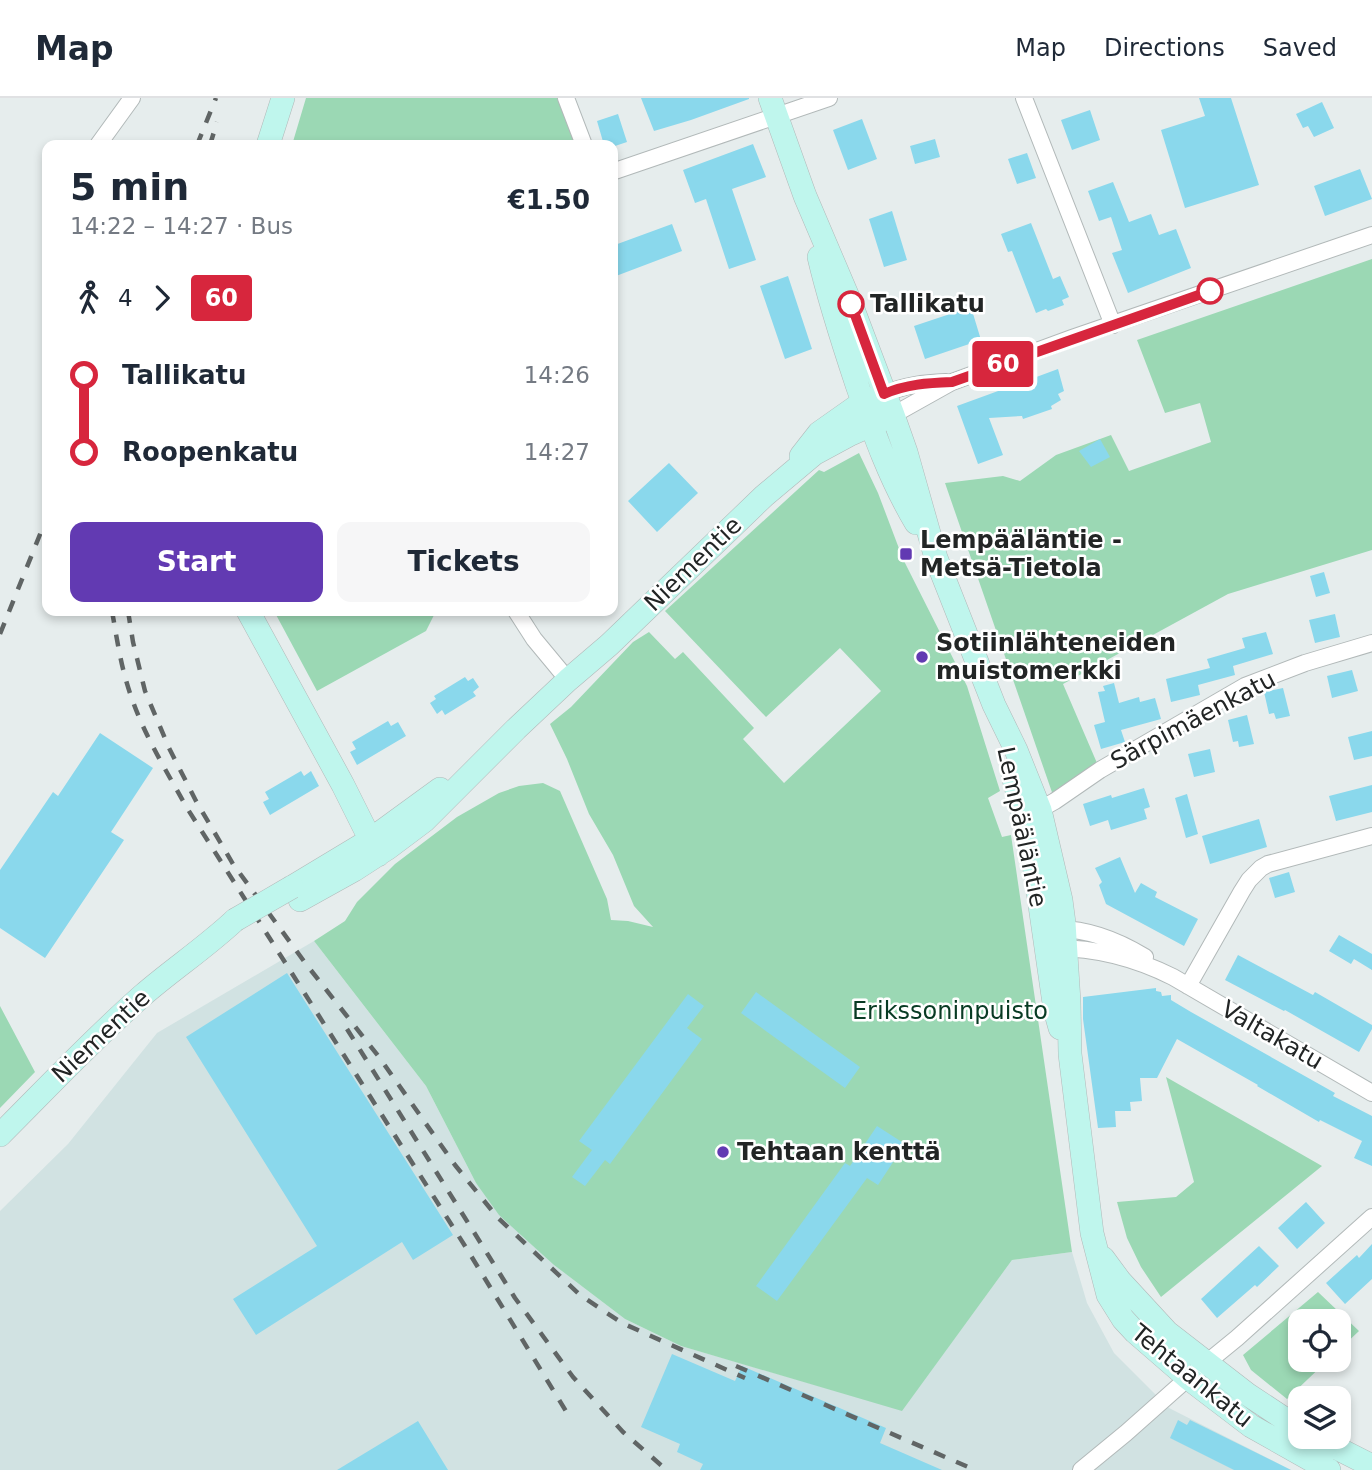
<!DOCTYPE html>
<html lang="en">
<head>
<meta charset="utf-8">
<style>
  body { margin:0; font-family:"DejaVu Sans",sans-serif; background:#f6f6f7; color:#1f2937; height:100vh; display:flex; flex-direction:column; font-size:26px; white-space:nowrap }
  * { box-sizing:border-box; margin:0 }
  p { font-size:23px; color:#747a83 }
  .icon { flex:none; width:38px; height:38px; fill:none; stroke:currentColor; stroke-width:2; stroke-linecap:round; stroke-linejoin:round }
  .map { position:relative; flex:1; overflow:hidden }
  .panel { position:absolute; left:42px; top:42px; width:576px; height:476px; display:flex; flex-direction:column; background:#fff; border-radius:14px; box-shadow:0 4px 10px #0003 }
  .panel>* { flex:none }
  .badge { padding:0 14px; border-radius:5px; font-size:24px; line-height:46px }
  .controls { position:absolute; left:1288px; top:1211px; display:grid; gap:14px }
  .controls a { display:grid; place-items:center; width:63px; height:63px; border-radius:14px; background:#fff; box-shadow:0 4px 10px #0003; font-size:35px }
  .map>.badge { position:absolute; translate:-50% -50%; box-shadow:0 0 0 4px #fff }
  .legs { display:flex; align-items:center; gap:10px; height:77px; padding:0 28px; font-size:23px }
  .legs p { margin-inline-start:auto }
  .head { display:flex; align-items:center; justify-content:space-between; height:119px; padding:0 28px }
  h1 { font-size:38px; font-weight:700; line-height:52px }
  .primary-button { display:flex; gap:14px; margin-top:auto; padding:14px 28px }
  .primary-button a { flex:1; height:80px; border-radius:14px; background:#623ab2; color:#fff; font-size:28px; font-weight:700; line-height:80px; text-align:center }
  .primary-button a+a { background:#f6f6f7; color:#1f2937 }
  ul { padding:0 28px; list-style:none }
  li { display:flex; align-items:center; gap:24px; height:77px; font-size:26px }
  li i { display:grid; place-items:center; width:10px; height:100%; margin:0 9px; background:currentColor }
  li i::after { content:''; width:18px; height:18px; margin:-9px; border:5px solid; border-radius:50%; background:#fff }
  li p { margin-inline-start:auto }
  li:first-child i { background:linear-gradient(#0000 50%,currentColor 0) }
  li:last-child i { background:linear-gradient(currentColor 50%,#0000 0) }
  header { display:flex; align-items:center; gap:42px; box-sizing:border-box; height:98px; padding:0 35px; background:#fff; border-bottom:2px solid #e0e1e3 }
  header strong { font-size:33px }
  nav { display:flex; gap:38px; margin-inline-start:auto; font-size:24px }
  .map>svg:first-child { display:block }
</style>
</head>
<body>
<header>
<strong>Map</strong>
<nav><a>Map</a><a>Directions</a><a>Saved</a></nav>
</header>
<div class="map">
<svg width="1372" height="1372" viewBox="0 0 1372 1372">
  <rect width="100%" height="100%" fill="#e6eded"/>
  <!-- built -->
  <path fill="#d1e2e2" d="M314 843 426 988 476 1085 554 1167 625 1221 681 1248 902 1312 1012 1162 1072 1154 1087 1205 1114 1255 1169 1310 1291 1372H0V1113L68 1046 157 935Z"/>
  <!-- green -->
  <path fill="#9bd8b4" d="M306 0H559L577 47H292Z
    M1372 161V452L1228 496 1063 586 1100 672 1055 703 945 385 1003 378 1020 383 1056 357 1111 337 1129 373 1211 344 1200 305 1165 315 1137 242Z
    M859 355 878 395 903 461 967 588 1000 693 988 700 1002 739 1011 737 1072 1154 1012 1162 902 1313 681 1248 625 1221 554 1167 499 1117 476 1085 426 988 314 843 345 823 357 804 395 766 457 719 499 695 519 688 543 685 560 693 607 801 611 822 628 823 653 829 634 808 613 757 589 716 567 661 550 626 571 609 633 544 649 534 675 561 683 554 754 630 743 641 784 685 881 593 840 550 766 619 665 513 819 372 824 374Z
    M274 513H436L426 533 317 593Z
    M0 908 35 974 0 1010Z
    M1166 979 1322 1068 1161 1199 1141 1169 1127 1140 1117 1104 1176 1099 1194 1084Z
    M1318 1194 1359 1233 1339 1252V1223H1300V1262H1328L1287 1301 1251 1272 1243 1257Z"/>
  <!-- building -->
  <path fill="#8ad8ec" d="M641 0H749V1L691 22 654 33Z
    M1199 0H1231L1259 87 1185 110 1161 32 1205 18Z
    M1322 4 1334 30 1314 39 1308 28 1303 30 1296 16Z
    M1090 12 1100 42 1072 52 1061 22Z
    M618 16 627 44 612 49V47H604L597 23Z
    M862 21 877 61 848 72 833 32Z
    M935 41 940 59 915 66 910 48Z
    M753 46 766 79 732 91 756 162 729 171 706 101 695 105 683 72Z
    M1027 55 1036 80 1017 86 1008 61Z
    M1360 71 1372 101 1325 118 1314 88Z
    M1113 84 1129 124 1151 116 1159 137 1176 131 1191 170 1128 195 1112 155 1122 152 1111 119 1099 123 1088 93Z
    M892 113 907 162 884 169 869 121Z
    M1031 125 1053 181 1060 178 1069 199 1062 202 1064 207 1048 213 1046 211 1036 215 1012 153 1008 154 1001 136Z
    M672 126 682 153 616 178 612 169V148Z
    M788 178 812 251 785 261 760 188Z
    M971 209 981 242 925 261 914 228Z
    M1058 271 1064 293 1058 296 1061 302 1051 308 1052 311 1023 321 1022 318 989 320 1003 357 978 366 957 308Z
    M1100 341 1110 359 1091 369 1079 353Z
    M669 365 698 395 657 434 628 403Z
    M1324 474 1330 495 1316 499 1310 478Z
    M1335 516 1340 539 1315 545 1309 522Z
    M1266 534 1273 556 1233 568 1235 577 1198 587 1200 597 1171 604 1166 581 1210 570 1207 561 1245 550 1242 540Z
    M1352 572 1358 593 1332 600 1327 578Z
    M465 579 468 583 473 580 479 589 473 594 476 598 445 617 442 612 437 616 430 605 436 601 434 598Z
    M1114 585 1119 605 1139 599 1140 604 1155 600 1161 621 1121 632 1125 644 1101 651 1094 627 1105 624 1098 594 1105 593 1103 588Z
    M1283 590 1290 618 1276 621 1274 615 1269 616 1264 594Z
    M1247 617 1254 646 1239 649 1238 643 1233 644 1228 622Z
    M388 623 391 628 398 624 406 638 357 667 350 654 356 651 352 644Z
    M1372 633V658L1354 662 1348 639Z
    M100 635 153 670 111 734 124 742 45 860 0 830V772L53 694 58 698Z
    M1210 651 1215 674 1194 679 1188 656Z
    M301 673 304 678 311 673 319 688 270 717 263 704 269 701 265 694Z
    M1372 687V714L1336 723 1329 698Z
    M1144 690 1150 709 1144 711 1147 721 1111 732 1108 722 1090 728 1083 706 1111 697 1112 700Z
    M1187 696 1198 736 1186 740 1175 700Z
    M1259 721 1267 749 1210 766 1202 738Z
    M1120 759 1135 795 1141 785 1157 794 1155 799 1198 821 1184 848 1106 806 1099 787 1102 784 1095 770Z
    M1289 774 1295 794 1275 800 1269 780Z
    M1339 837 1372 856V872L1354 861 1351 866 1329 853Z
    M1238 857 1313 897 1315 894 1372 927V931L1359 954 1285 912 1284 913 1225 882Z
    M287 875 453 1137 413 1162 402 1144 256 1237 233 1201 317 1148 186 939Z
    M1156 890V893L1161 894 1162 898 1171 897V902L1191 914 1335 995 1333 998 1372 1018V1068L1354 1060 1362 1043 1320 1022 1319 1024 1257 988 1258 987 1177 941 1157 980H1140L1142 1003 1130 1004 1131 1013H1115L1116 1029 1098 1030 1083 921V899Z
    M756 894 860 969 845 990 741 915Z
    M688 896 704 908 687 930 702 941 610 1066 605 1062 585 1088 572 1079 592 1052 579 1043Z
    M877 1028 905 1046 878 1087 867 1080 777 1203 756 1188 845 1065 850 1068Z
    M1306 1104 1325 1125 1297 1151 1278 1130Z
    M1372 1146V1181L1345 1206 1326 1185 1357 1157 1359 1160Z
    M1259 1148 1279 1168 1257 1189 1255 1187 1217 1220 1201 1201Z
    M672 1256 735 1283 742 1268 886 1330 880 1345 942 1372H700L703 1366 677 1354 680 1346 641 1329Z
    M1178 1322 1187 1327 1190 1322 1291 1372H1234L1170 1340Z
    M418 1323 448 1372H337Z"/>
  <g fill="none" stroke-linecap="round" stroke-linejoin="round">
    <defs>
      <path id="street" d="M566 0 584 47
        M1024 0 1113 227
        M98 47 132 0
        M612 74 829 0
        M884 296C905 287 924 285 946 284
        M893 317 952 284 1072 240 1372 137
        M516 513 534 541 568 582
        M1032 716 1055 703 1100 672 1245 588 1305 565 1372 545
        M1055 831C1088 830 1117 842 1145 859
        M1055 850C1096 850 1137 861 1173 879L1372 995
        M1188 888 1242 793 1249 782 1261 770 1268 766 1372 738
        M1081 1372 1126 1335 1188 1280 1237 1240 1372 1119"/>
      <path id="secondary" d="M770 0 805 98 851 206 893 317 906 354 936 460 994 607 1016 652 1040 712 1061 802 1064 825 1069 904 1070 956 1092 1135 1108 1197 1123 1221 1135 1234 1188 1280 1251 1328 1329 1372
        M268 47 283 0
        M819 159C829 202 843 245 857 287 874 336 890 381 916 425
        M801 358 819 335 863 304 875 300
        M248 513 343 687 378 757
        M1013 678 1028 734 1035 773 1055 912 1060 930
        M292 789 370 742 440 691
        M300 802 354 772 388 750 424 723 516 631 568 582 609 547 764 398 814 356 851 336 893 317
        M0 1037C47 990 93 941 143 897 173 871 205 850 235 822
        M1103 1160 1120 1183 1167 1234 1247 1296 1300 1331
        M1315 1339 1372 1368"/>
    </defs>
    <!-- street casing -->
    <use href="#street" stroke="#b2b9b9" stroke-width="18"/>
    <!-- secondary casing -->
    <use href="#secondary" stroke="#b2b9b9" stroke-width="24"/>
    <!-- street -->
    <use href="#street" stroke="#fff" stroke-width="16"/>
    <!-- secondary -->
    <use href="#secondary" stroke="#bff6ed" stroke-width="23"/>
    <!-- rail -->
    <path stroke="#606565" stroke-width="4.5" stroke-dasharray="12 12" stroke-linecap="butt" d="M197 47 216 0
      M210 47 217 24
      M112 513C117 541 121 570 131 598 144 637 167 674 187 710L465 1148 569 1318
      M128 513 133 544 145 593 169 650 196 703 233 766 306 866 379 959 455 1067 498 1120 580 1197 622 1225 745 1280
      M0 536 47 419
      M347 931 515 1200 573 1279 623 1334 662 1368 669 1372
      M736 1268 975 1372"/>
    <defs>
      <path id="secondary-bridge" d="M235 822 292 789"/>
    </defs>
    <!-- secondary-bridge casing -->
    <use href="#secondary-bridge" stroke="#b2b9b9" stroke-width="24" stroke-linecap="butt"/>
    <!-- secondary-bridge -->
    <use href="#secondary-bridge" stroke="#bff6ed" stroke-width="23"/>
  </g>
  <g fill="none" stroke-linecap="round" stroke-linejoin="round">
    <defs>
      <path id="line-1" d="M851 206 884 296C907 286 928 285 952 284L1210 193"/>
    </defs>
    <!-- line-1 casing -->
    <use href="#line-1" stroke="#fff" stroke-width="16"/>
    <!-- line-1 -->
    <use href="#line-1" stroke="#d7263d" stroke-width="10"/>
  </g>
  <!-- markers -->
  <g fill="#fff" stroke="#d7263d" stroke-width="3.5">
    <circle cx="1210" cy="193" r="12"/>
    <circle cx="851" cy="206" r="12"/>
  </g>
  <g fill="#623ab2" stroke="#fff" stroke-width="2.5">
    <rect x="899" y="449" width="14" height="14" rx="3.5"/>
    <circle cx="922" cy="559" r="7"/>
    <circle cx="723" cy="1054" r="7"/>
  </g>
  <g text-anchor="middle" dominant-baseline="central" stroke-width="5" stroke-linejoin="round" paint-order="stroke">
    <!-- stop labels -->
    <g font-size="24" font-weight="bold" fill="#222525" stroke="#fff" text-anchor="start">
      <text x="870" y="206">Tallikatu</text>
    </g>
    <!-- poi labels -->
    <g font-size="24" font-weight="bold" fill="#222525" stroke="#fff" text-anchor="start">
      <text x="920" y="442">Lempääläntie -<tspan x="920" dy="28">Metsä-Tietola</tspan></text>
      <text x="936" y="545">Sotiinlähteneiden<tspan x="936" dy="28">muistomerkki</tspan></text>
      <text x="737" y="1054">Tehtaan kenttä</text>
    </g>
    <!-- street labels -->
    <g font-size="24" fill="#222525" stroke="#fff">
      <text transform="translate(693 466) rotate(-44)">Niementie</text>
      <text transform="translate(1193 622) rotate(-28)">Särpimäenkatu</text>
      <text transform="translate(1022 729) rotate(78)">Lempääläntie</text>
      <text transform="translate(1272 937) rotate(30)">Valtakatu</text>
      <text transform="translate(101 938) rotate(-43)">Niementie</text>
      <text transform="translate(1192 1278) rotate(39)">Tehtaankatu</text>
    </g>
    <!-- park labels -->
    <g font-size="24" fill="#083b24" stroke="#fff">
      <text x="950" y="913">Erikssoninpuisto</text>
    </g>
  </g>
</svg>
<div class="controls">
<a><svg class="icon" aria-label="locate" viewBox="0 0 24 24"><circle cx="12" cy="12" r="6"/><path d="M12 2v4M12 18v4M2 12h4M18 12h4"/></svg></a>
<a><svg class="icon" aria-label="layers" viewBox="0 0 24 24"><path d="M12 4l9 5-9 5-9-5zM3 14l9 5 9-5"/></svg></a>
</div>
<b class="badge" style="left:1003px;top:266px;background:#d7263d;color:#fff">60</b>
<section class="panel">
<div class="head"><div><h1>5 min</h1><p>14:22 – 14:27 · Bus</p></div><b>€1.50</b></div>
<div class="legs"><svg class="icon" aria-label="walk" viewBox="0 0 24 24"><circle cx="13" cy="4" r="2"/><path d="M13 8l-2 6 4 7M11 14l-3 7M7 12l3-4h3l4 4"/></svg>4<svg class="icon" aria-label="forward" viewBox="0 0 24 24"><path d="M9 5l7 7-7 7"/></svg><b class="badge" style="background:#d7263d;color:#fff">60</b></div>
<ul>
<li><i style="color:#d7263d"></i><b>Tallikatu</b><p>14:26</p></li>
<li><i style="color:#d7263d"></i><b>Roopenkatu</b><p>14:27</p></li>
</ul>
<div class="primary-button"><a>Start</a><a>Tickets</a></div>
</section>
</div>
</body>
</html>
